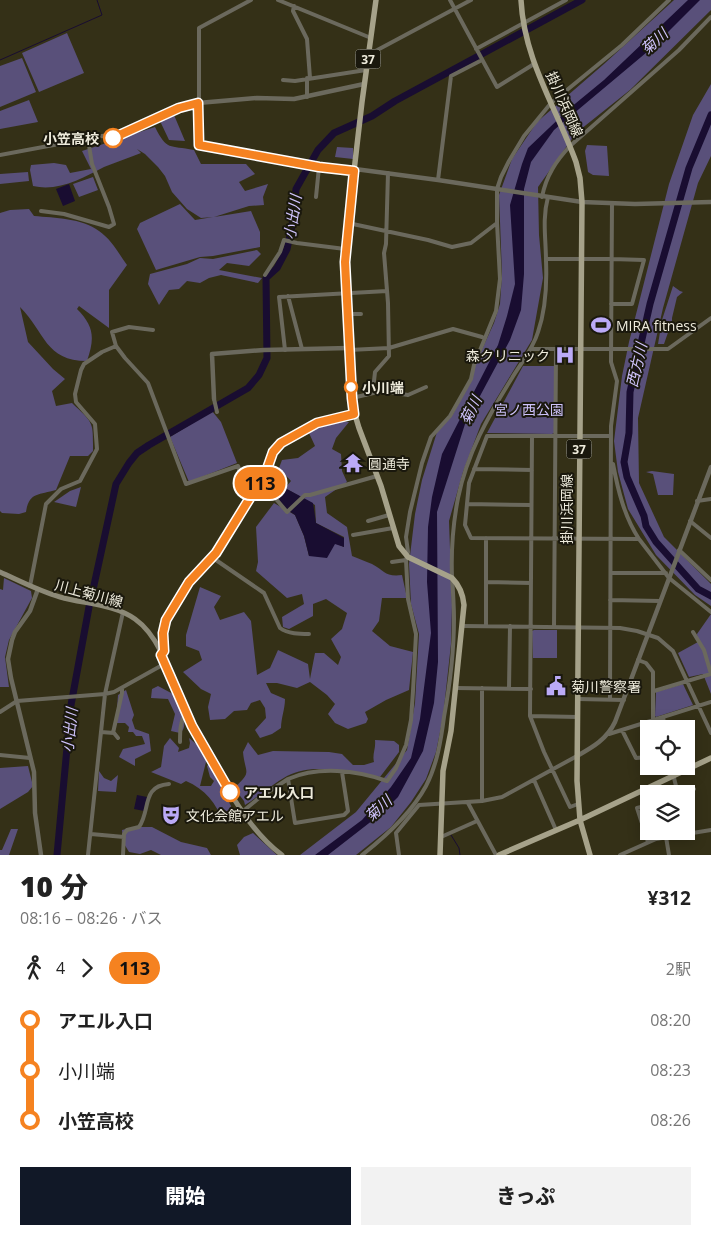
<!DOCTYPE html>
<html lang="ja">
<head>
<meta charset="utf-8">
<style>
  body { margin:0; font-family:"Open Sans","Noto Sans JP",sans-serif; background:#f2f2f2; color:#222; height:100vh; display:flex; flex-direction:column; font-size:19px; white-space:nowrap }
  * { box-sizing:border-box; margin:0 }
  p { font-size:16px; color:#767676 }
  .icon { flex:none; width:28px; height:28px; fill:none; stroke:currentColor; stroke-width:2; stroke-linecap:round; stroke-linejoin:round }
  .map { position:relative; height:855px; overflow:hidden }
  .drawer { display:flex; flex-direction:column; background:#fff; flex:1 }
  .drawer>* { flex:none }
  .badge { padding:0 10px; border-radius:16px; font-size:18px; line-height:32px }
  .controls { position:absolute; left:640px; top:720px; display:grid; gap:10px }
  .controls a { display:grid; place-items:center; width:55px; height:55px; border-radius:0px; background:#fff; box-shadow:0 2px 12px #0003; font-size:25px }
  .map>.badge { position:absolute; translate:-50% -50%; box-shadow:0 0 0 2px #fff }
  .legs { display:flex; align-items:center; gap:8px; height:55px; padding:0 20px; font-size:16px }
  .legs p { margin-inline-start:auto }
  .summary { display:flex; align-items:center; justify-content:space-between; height:85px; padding:0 20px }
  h1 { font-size:28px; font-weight:800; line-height:38px }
  .action { display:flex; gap:10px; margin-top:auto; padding:10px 20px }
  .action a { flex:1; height:58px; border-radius:0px; background:#111827; color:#fff; font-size:20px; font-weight:800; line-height:58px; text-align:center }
  .action a+a { background:#f2f2f2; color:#222 }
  ul { padding:0 20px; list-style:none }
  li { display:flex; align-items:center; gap:18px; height:50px; font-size:19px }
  li i { display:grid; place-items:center; width:8px; height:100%; margin:0 6px; background:currentColor }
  li i::after { content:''; width:12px; height:12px; margin:-6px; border:4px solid; border-radius:50%; background:#fff }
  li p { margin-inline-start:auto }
  li:first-child i { background:linear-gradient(#0000 50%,currentColor 0) }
  li:last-child i { background:linear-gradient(currentColor 50%,#0000 0) }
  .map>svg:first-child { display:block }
</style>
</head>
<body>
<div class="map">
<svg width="711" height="855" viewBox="0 0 711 855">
  <rect width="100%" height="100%" fill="#343017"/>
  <!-- green -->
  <path fill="#59507a" d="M674 0H711V10L630 90 576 133 538 187 539 235 543 278 532 340 481 424 463 472 449 521 452 605 451 644 443 717 436 752 426 779 411 802 391 827 356 855H300L356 812 407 750 415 703 419 634 411 604 409 564 415 514 422 480 437 432 453 414 473 377 474 367 494 323 500 304 502 274 499 195 512 159 537 122 604 64Z
    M67 33 84 73 39 92 22 53Z
    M22 58 36 92 0 107V66Z
    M711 84V156L698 183 663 308 638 418 639 483 664 537 711 584V606L695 595 656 555 628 509 618 472 614 441 622 376 629 342 669 184 693 115Z
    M29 100 38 122 0 129V111Z
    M174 115 185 141 169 140 160 121Z
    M155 127C167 151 169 145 194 150L201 164H246L255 174 239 182 245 191 268 184 263 197 264 205 249 206 214 217 251 211 260 232V247L213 256 200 257 156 270 137 229 140 223 180 204 195 220 213 217 201 218 187 209 172 192 165 176 158 167 145 154 137 149 141 153C129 158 116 162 104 167 83 178 58 192 33 186L30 170 31 165 54 163 66 165 70 173 91 169 82 151Z
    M587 145 607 146 609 176 593 175 588 172 585 151Z
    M337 147 353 148V159L335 157Z
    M28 172 29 181 0 184V174Z
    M93 177 98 190 79 197 73 184Z
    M29 209 34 216C55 218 82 218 99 231 111 239 119 254 127 265L109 290V328L79 306 77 309C94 326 95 338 87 361 45 361 45 332 20 307L28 342 53 369 65 379 52 391 56 406 72 403C94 424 93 421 93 451L88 456H70L56 490C39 495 29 492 26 512L19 514 2 513 0 511V213L10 210Z
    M257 250 261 254 249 266 227 263 219 270 262 278 258 283 221 275 209 278 200 283 187 281 179 289 169 290 159 305 148 284 150 274 187 264 200 258 213 259Z
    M673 286 680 291 683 292 677 297 672 318V321L664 344H658L662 320Z
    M523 366H554V433L552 434 487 433Z
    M212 411 221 422 237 463 189 482 170 437Z
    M339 421 349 422 336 438 332 449 341 454 342 471 347 482 325 497 327 513 347 527 352 556C359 559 365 561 372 564 385 571 385 577 402 575L407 598H382L379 621 372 631 390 646 413 652 409 690 386 700 365 712 368 719 366 723 348 729 335 723 328 714 335 704 327 695 310 682 297 688 277 683H266L271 693 285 699C285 709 281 718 281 728L272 734 260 738 255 730 266 718 265 708 260 700 251 703 247 710 234 711 225 719 210 720 208 707 211 694 201 689 183 672 202 660 199 651 186 646V635L200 587 221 596 214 607 220 620 244 612 251 621 257 675 270 668 278 650 308 664 310 679 315 653H324L338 665 341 657 331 639 342 629 347 613 326 599 313 604V616L289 629 283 627 282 617 304 604 302 594 287 598 256 571 258 562 256 527 274 503 295 515 304 536 309 556 335 543 344 547V537L316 523 315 505 285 488 291 481 279 468 282 460 298 458 315 446 309 433 326 424Z
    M652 471 674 474 673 495H658L653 474 646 472Z
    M81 487 76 507 54 502 70 491Z
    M4 578 31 591 32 598 9 640 5 657 9 687H0V589L3 590Z
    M711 614V694L703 674 689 677 678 653 698 642 697 634Z
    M534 630H557V658H533L532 631Z
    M683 684 693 705 656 717 655 716 656 692Z
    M158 686 173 694C178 704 191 725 180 733L171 731 175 714 168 699 151 698 152 689Z
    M126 690 134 715 132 720 135 729 149 734 151 751 135 759V766L119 757 123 749 145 744 142 736H136L133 732H128L129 727 125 723H116L118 695Z
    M170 738 179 748 178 752 189 748 190 743 189 738 200 747 207 758 200 786H211L214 781 210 777 207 766 209 764 231 806 228 819 224 823C216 803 205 789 186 781L181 784 151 772 161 767 164 746Z
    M375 740 394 741 399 745V752L380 777C351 773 315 762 287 776 273 784 259 796 245 805L244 801 234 788C253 771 245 774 243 752L248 742 258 755 273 751 329 752 342 754 353 765H364L374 762C372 754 376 749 375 740Z
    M28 766 33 786 28 792 0 809V768Z
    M99 771 104 778 111 781 118 775 116 792 98 791Z
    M135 827H152L181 842 207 848 211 855H161L151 850 140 854 129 852 123 842 122 830Z
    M11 829H18L9 855H0V850H2Z
    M253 833 277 855H240L237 845 244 837Z"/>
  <!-- water -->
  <path fill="#190d31" d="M688 0H700L653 47 554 130 531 162 524 189V274L521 310 510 340 465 424 437 512 438 662 434 703 423 751 398 797 382 813 328 855H315L362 820 391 787 411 758 420 719 431 633 427 582 428 527 432 497 442 454 498 345 507 316 515 284 510 205 522 164 528 148 570 108 604 80Z
    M69 184 75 201 63 206 56 189Z
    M285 488 313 503 316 523 344 538V547L335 544 327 558 309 556 304 536 295 515 276 502Z
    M137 795 147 797 144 811 134 809Z"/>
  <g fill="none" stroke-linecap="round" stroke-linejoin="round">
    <!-- stream -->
    <path stroke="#190d31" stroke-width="1" d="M0 60 102 15 97 0
      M451 835 459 848 460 855"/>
    <!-- river -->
    <path stroke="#190d31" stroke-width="7" d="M711 115 689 168 650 304 630 392 629 433 624 462 627 477 644 516 646 526 656 542 698 589 711 596
      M91 599 116 484 129 463 137 453 149 445 248 388 259 375 267 358 266 278 277 268 287 249 292 226 296 189 318 150 334 133 372 116 395 101 582 0
      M57 855 71 705 89 607"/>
    <!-- minor -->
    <path stroke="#6b695d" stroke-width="4" d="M251 0 199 28V145L319 167 354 171
      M278 0 371 38
      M450 0 497 87 534 64
      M294 6 293 11 307 39 310 78
      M476 49 566 0
      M368 55 471 0
      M283 80 295 81 366 70
      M307 97V78
      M0 155 102 136 109 135 113 138 138 127
      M438 180 451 76 482 60
      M316 197 319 167
      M542 197C546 176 556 161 570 146L679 50 711 17
      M41 211 64 214 109 227 114 224 109 207 92 164 88 139
      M348 223 428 240 452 247 471 243 497 223
      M546 259H612L644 260 632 304H611
      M265 275 280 252 284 240 297 243 345 249
      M288 296 302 349
      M347 314H361
      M116 346 125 358 148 383 186 484 238 466 243 479 256 489
      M531 349H668L711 318
      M285 350 279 297 387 291
      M349 350 389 348 453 329 482 337
      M366 395 374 381 375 372 389 356 388 303 384 253 386 244 388 173
      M352 398 382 391 408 395 426 387
      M214 399 217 412
      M532 436 530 716 544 752 570 807 578 804
      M611 436H487L469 483 465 525 471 538 639 539 669 578 711 612
      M613 464C618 490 624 516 639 539
      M474 469 532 470
      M259 485 276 499 287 512 305 495H310L377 476
      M697 501 711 499
      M467 504 531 505
      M368 521 389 515
      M690 521 711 538
      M353 535 393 528
      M679 550 711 580
      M213 558 264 593 280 628C288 634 300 634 309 634
      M392 562 406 560
      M611 573H666
      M486 582 531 583
      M30 586 46 504 61 489 80 481 97 449 95 424 76 402 75 394 81 370 84 364 102 352 116 346 112 332 129 327 153 330
      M610 600 660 601
      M462 626 620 628 637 631 658 638 673 651 711 733
      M486 626V538
      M554 627 556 349
      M693 632 704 650 711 674
      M162 654 164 651 163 633 166 620 189 582 216 553 266 472 273 452 281 443 317 423 354 414
      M638 660 646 663 653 672V720
      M456 688 531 689
      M482 688V801
      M509 688 510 626
      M654 691 711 674
      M578 699 624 700
      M610 699 611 426 617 381 611 362 612 203
      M0 712 17 701 105 694 114 692 166 663
      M530 716 578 717
      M663 717 665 729
      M622 730 636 758 649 757
      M101 732 114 733 118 738
      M113 733 122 693V688
      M609 734 711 702
      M180 742C180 732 180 721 186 713
      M0 755 30 758
      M671 766 678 794
      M342 772 348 811 344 815 295 823 288 779C318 766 356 770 387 781L396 768 406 745 411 720 413 691 416 634 408 599 406 560 408 552 406 537 410 512 422 463 431 437 450 416 471 379 474 365 496 311 500 279 497 223V189L501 177 509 161 524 136 551 103 622 45 669 0
      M534 780 556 830
      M684 794 694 789
      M468 803 496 855
      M242 812 259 798 288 779
      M686 817 689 834
      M91 834 124 837
      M441 837 477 821
      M666 837 669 855
      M648 842 637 808 649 805
      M88 855 105 694 123 612
      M123 855 124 834 127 830 139 827C151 810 141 786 169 784
      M362 855C385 837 412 812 426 786 437 765 441 740 444 717 450 684 454 652 454 619 454 605 453 591 452 577 451 551 453 524 458 498 467 454 488 416 512 378 521 363 533 349 538 332 546 309 547 285 546 261 546 239 542 219 548 197
      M399 855 396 833 419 805 482 801 502 797 577 756
      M620 855 656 839 711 830"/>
    <!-- tertiary -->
    <path stroke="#6b695d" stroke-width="4.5" d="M138 127 179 108 198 103 257 98 294 99 364 84
      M355 169 438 180 582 202 635 204 711 202
      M214 399 212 354 264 350 349 348
      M38 589 30 611 15 632 12 640 8 659 11 678 34 772 35 813 41 855
      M577 756C593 747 607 739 615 722L711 467"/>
    <!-- secondary -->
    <path stroke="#8c8977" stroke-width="5" d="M0 572C20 581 39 591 60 597 84 604 114 604 135 619 162 638 173 682 185 711 195 733 207 754 219 775 237 804 254 834 282 855"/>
    <!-- primary -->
    <path stroke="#a6a28a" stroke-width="5.5" d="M376 0 362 102 345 249 346 293 352 405 359 428 381 486 399 546 408 557 452 578C460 586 463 594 464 605L451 731 443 771 440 855
      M521 0C524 60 556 107 576 162L580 178 582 202 577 781 580 820 590 855
      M499 855 580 820 711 758"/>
  </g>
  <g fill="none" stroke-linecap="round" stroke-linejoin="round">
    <defs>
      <path id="line-1" d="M113 138 179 108 198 103 199 145 319 167 354 171 345 262 352 398 354 414 317 423 281 443 273 452 266 472 216 553 189 582 166 620 163 633 164 651 161 655 192 726 230 792"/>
    </defs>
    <!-- line-1 casing -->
    <use href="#line-1" stroke="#fff" stroke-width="11"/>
    <!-- line-1 -->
    <use href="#line-1" stroke="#f58220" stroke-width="8"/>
  </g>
  <!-- icons -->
  <defs>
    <symbol id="stadium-bare" viewBox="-9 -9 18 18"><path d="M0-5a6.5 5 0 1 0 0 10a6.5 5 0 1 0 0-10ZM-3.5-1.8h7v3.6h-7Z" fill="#bbaaf6" stroke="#1a180d" stroke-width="2.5" paint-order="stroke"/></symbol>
    <symbol id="hospital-bare" viewBox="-9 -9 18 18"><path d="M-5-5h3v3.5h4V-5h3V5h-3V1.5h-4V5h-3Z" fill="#bbaaf6" stroke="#1a180d" stroke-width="2.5" paint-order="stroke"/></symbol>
    <symbol id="temple-bare" viewBox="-9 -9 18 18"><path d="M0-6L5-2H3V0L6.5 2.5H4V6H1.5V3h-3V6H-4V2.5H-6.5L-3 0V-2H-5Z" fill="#bbaaf6" stroke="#1a180d" stroke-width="2.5" paint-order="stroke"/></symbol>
    <symbol id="civic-bare" viewBox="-9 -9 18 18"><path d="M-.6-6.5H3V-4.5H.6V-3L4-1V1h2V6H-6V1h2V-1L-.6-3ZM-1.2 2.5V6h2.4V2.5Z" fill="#bbaaf6" stroke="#1a180d" stroke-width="2.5" paint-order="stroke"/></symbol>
    <symbol id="theatre-bare" viewBox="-9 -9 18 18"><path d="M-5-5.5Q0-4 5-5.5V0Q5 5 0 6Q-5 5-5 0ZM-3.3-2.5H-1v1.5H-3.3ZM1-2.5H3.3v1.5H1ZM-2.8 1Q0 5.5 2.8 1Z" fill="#bbaaf6" stroke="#1a180d" stroke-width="2.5" paint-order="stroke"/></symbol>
  </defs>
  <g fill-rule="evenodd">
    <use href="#stadium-bare" x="587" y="311" width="28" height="28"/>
    <use href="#hospital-bare" x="551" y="341" width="28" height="28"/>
    <use href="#temple-bare" x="339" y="449" width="28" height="28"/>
    <use href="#civic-bare" x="542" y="672" width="28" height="28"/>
    <use href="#theatre-bare" x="157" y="801" width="28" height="28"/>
  </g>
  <!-- markers -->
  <g fill="#fff" stroke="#f58220" stroke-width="2.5">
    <circle cx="113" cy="138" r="9"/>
    <circle cx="351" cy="387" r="6"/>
    <circle cx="230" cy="792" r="9"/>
  </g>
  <g text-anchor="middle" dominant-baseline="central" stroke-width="4" stroke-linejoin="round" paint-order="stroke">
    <!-- shield labels -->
    <g fill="#1a180d" stroke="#aeac9e" stroke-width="1">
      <rect x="355.5" y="49.5" width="25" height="19" rx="4"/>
      <rect x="566.5" y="439.5" width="25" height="19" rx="4"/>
    </g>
    <g font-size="12" font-weight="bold" fill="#eeebdc">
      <text x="368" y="59">37</text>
      <text x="579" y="449">37</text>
    </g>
    <!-- street labels -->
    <g font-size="14" fill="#eeebdc" stroke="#1a180d">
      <text transform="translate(565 104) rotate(66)">掛川浜岡線</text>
      <text transform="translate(566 509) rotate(-90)">掛川浜岡線</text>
      <text transform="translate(89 593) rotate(15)">川上菊川線</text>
    </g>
    <!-- stop labels -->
    <g font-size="14" font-weight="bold" fill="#eeebdc" stroke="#1a180d" text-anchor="start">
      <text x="99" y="138" text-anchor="end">小笠高校</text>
      <text x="362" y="387">小川端</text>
      <text x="244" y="792">アエル入口</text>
    </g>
    <!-- poi labels -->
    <g font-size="14" fill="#eeebdc" stroke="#1a180d" text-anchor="start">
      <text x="616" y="325">MIRA fitness</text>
      <text x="550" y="355" text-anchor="end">森クリニック</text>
      <text x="368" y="463">圓通寺</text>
      <text x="571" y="686">菊川警察署</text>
      <text x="186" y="815">文化会館アエル</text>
    </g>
    <!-- park labels -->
    <g font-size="14" fill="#cec2fb" stroke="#1a180d">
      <text x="529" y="409">宮ノ西公園</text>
    </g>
    <!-- water labels -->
    <g font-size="15" font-style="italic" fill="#cfc3fc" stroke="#1a180d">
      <text transform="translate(654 41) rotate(-43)">菊川</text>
      <text transform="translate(292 217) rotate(-81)">小出川</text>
      <text transform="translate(636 365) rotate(-77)">西方川</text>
      <text transform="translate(470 410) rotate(-64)">菊川</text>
      <text transform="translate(69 730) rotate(-84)">小出川</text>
      <text transform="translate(378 808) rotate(-43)">菊川</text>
    </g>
  </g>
</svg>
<div class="controls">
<a><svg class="icon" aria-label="locate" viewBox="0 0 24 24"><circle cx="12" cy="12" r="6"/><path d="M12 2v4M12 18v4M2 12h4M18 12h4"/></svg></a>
<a><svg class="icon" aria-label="layers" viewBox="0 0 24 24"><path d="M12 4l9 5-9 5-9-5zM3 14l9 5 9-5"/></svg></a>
</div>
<b class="badge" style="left:260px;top:483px;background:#f58220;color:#111">113</b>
</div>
<section class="drawer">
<div class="summary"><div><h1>10 分</h1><p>08:16 – 08:26 · バス</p></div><b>¥312</b></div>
<div class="legs"><svg class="icon" aria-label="walk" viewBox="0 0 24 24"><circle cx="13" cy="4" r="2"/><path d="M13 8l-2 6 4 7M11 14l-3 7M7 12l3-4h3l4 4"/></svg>4<svg class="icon" aria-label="forward" viewBox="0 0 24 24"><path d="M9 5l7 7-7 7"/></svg><b class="badge" style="background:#f58220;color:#111">113</b><p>2駅</p></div>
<ul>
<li><i style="color:#f58220"></i><b>アエル入口</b><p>08:20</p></li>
<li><i style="color:#f58220"></i><span>小川端</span><p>08:23</p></li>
<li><i style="color:#f58220"></i><b>小笠高校</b><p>08:26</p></li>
</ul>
<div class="action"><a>開始</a><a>きっぷ</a></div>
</section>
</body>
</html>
